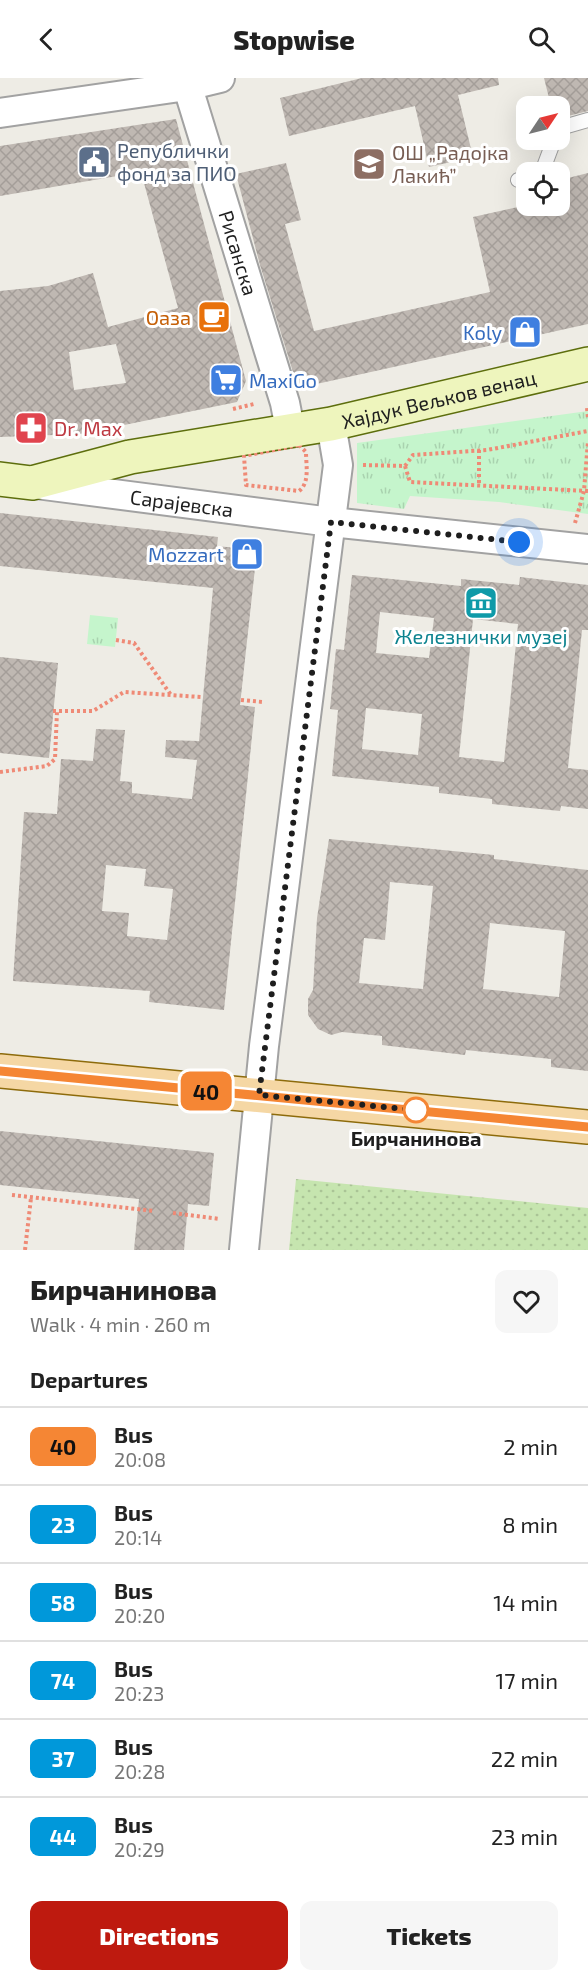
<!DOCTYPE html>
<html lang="en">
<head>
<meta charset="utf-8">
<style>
  body { margin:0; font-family:"Exo 2",sans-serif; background:#f6f6f6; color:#222; height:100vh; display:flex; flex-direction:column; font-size:22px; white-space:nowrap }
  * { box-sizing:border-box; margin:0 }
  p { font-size:20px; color:#767676 }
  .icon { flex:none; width:33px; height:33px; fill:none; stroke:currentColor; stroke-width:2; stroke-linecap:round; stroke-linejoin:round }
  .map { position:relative; height:1172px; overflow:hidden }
  .side { display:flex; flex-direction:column; background:#fff; flex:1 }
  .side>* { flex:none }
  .badge { padding:0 12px; border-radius:9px; font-size:21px; line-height:39px }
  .needle { width:39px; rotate:55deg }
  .fabs { position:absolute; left:516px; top:18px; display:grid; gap:12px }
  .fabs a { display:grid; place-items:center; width:54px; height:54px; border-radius:12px; background:#fff; box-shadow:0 6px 24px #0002; font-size:30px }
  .you { position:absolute; width:30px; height:30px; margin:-15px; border:4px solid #fff; border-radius:50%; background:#1a73e8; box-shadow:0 0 0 9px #1a73e833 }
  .map>.badge { position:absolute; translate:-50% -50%; box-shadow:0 0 0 3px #fff }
  h2 { padding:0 30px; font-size:22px; line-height:54px }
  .round { display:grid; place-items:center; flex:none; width:63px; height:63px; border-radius:12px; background:#f6f6f6 }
  .head { display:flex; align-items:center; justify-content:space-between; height:102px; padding:0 30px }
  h1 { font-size:28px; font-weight:800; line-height:45px }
  .cta { display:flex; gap:12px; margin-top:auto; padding:12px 30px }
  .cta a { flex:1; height:69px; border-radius:12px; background:#be1a0f; color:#fff; font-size:24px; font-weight:800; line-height:69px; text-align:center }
  .cta a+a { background:#f6f6f6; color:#222 }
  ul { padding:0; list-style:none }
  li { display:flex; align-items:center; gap:18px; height:78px; padding:0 30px; border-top:2px solid #e0e0e0 }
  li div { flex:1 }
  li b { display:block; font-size:22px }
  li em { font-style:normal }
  li .badge { min-width:66px; font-weight:700; text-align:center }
  header { display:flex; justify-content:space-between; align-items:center; height:78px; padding:0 30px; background:#fff; font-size:27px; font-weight:800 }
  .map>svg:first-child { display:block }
</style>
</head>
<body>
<header><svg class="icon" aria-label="back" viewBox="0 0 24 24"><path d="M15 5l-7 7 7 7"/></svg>Stopwise<svg class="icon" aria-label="search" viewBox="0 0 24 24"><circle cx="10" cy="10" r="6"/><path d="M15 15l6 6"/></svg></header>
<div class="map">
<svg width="588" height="1172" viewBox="0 0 588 1172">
  <defs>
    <pattern id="grass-dots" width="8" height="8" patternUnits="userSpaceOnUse" patternTransform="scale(1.5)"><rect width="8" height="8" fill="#c6e5af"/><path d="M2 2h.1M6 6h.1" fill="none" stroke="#aac496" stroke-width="1.8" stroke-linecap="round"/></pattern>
    <pattern id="park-tufts" width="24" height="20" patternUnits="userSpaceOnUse" patternTransform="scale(1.5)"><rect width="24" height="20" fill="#c5f5cc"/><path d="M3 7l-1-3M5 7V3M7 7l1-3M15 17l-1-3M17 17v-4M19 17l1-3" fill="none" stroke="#a9d2af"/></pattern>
    <pattern id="building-cross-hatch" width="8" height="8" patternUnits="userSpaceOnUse" patternTransform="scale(1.5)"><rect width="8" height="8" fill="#bfb8b2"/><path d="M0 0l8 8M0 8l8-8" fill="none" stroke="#a49e99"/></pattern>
  </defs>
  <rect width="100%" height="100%" fill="#eeece5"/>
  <!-- grass -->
  <path fill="url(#grass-dots)" d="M296 1101 588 1130V1172H289Z"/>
  <!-- park -->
  <path fill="url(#park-tufts)" d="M588 333V436L499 424 410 418 404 431 357 425V365Z
    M90 537 118 540 115 569 87 566Z"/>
  <!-- building -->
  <path fill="url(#building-cross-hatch)" fill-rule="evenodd" d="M362 0H498L499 7 458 17 473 79 429 89 415 28 289 58 280 20Z
    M544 0H588V33L560 40V28H551Z
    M176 41 246 303 237 324 80 356 0 359V213L48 208 93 195 108 249 178 230 141 94 0 118V68ZM116 266 126 305 74 312 69 274Z
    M286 85 301 142 285 146 314 253 490 214 473 139 522 128 518 111 526 109V128H560V102L588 95V246L312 307 311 303 297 307 260 187 236 96Z
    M0 435 218 459 217 468 257 472 240 627 255 629 224 932 149 924 150 913 13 903 24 734 57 736 61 681 93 683 96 651 125 652 120 703 132 704V715L192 721 197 682 165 679 166 662 199 663 213 510 0 488ZM106 787 146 791 144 808 173 811 167 862 127 858 129 835 102 833Z
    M352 497 461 508V501L519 507 520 499 588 507V552H582L568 690 588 692V731L561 728 560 733 492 726V721L439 715V709L332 698 338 632 330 631 333 600 336 571 344 572ZM380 534 434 540 429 580 376 575ZM473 541 518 546 504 684 459 679ZM366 630 422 636 418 677 362 671Z
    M0 579 58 585 49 680 0 675Z
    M329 761 494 777V781L588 792V993L551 989V981L466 972 465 977 382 967V958L342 954 331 957 318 951 308 937V921L313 912 317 840ZM390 804 433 808 423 911 359 905 364 860 385 862ZM490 845 565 853 559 919 483 911Z
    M0 1053 214 1075 209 1128 188 1126 184 1172H134L139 1121 0 1107Z"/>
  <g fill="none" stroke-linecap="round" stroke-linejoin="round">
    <defs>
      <path id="lane" d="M560 50 588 42
        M542 94 554 62
        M518 102 526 100"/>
      <g id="street">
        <path id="s1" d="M185 0 285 325 290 351"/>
        <path d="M0 35 187 8 220 0"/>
        <path id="s2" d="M36 406 331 444 588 471"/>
        <path d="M244 1172 264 968 338 387 331 346"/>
      </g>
      <g id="secondary">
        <path id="s3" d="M0 401 32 405 130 379 331 346 588 286"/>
      </g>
      <path id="primary" d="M0 993 588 1049"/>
    </defs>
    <!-- lane casing -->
    <use href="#lane" stroke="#a2a2a2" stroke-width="16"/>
    <!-- street casing -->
    <use href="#street" stroke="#a2a2a2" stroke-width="32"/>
    <!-- secondary casing -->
    <use href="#secondary" stroke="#5d6e0d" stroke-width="36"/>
    <!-- primary casing -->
    <use href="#primary" stroke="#8d6b0b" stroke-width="36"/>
    <!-- path -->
    <path stroke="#ef8a76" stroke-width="4" stroke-dasharray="3 3" stroke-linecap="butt" d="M587 330 588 341
      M233 331 254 326
      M299 367 306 374C306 387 310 405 299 413L246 407 244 378Z
      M479 372V407
      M363 387 405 388
      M405 388 410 404 588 413
      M405 388 413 377 487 372 588 353
      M575 445 584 413 588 363
      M116 562 134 565 171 617
      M241 622 263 624
      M53 633H93L124 614 201 619
      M0 694 47 688 55 681 57 633
      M12 1117 154 1133
      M173 1135 220 1141
      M25 1172 31 1120"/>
    <!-- lane -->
    <use href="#lane" stroke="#fff" stroke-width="14"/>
    <!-- street -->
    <use href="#street" stroke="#fff" stroke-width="28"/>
    <!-- secondary -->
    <use href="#secondary" stroke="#eef5bd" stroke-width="33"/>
    <!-- primary -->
    <use href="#primary" stroke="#f5d7a4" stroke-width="33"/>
  </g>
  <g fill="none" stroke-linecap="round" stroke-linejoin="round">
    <defs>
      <path id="line" d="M0 993 588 1049"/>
    </defs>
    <!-- line casing -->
    <use href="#line" stroke="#fff" stroke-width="14"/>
    <!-- line -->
    <use href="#line" stroke="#f58634" stroke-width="9"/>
    <!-- walk -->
    <path stroke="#1e1e1e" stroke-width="6" stroke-dasharray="0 10.8" d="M416 1032 259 1017 331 444 519 464"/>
  </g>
  <!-- icons -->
  <defs>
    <symbol id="civic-square" viewBox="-11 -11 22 22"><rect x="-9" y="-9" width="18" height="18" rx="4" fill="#5c6f8a" stroke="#fff"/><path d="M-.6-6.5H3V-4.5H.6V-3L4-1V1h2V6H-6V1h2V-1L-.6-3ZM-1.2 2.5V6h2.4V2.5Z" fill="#fff"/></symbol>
    <symbol id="school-square" viewBox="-11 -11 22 22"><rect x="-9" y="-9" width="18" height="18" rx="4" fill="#8d6e63" stroke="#fff"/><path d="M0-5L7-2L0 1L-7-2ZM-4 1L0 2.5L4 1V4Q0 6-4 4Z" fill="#fff"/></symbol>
    <symbol id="cafe-square" viewBox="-11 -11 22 22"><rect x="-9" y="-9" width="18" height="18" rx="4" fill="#e8710a" stroke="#fff"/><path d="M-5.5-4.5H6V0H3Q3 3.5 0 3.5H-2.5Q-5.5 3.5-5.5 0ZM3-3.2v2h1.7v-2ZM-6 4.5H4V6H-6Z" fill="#fff"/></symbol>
    <symbol id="shop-square" viewBox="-11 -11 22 22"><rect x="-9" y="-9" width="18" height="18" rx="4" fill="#3f7fe0" stroke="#fff"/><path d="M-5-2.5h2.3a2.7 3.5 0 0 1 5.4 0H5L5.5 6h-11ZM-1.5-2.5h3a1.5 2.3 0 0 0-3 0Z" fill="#fff"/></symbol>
    <symbol id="supermarket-square" viewBox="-11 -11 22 22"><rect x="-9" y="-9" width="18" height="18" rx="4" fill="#3f7fe0" stroke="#fff"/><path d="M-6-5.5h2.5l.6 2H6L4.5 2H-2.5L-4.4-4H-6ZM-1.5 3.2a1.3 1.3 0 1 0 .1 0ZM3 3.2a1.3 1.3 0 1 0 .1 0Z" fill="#fff"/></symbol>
    <symbol id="pharmacy-square" viewBox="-11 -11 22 22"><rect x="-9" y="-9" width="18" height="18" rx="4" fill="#e0444e" stroke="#fff"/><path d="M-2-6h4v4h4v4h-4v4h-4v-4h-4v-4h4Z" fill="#fff"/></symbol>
    <symbol id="museum-square" viewBox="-11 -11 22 22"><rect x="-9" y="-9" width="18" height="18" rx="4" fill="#0f9aa8" stroke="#fff"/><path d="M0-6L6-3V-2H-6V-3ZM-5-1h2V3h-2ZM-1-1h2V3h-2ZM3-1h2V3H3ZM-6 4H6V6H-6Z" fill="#fff"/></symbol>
  </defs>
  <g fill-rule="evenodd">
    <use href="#civic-square" x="75" y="65" width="38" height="38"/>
    <use href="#school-square" x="350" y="67" width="38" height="38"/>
    <use href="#cafe-square" x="195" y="220" width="38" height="38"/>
    <use href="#shop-square" x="506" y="235" width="38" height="38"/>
    <use href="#supermarket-square" x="207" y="283" width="38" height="38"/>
    <use href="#pharmacy-square" x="12" y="331" width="38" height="38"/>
    <use href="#shop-square" x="228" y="457" width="38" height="38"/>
    <use href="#museum-square" x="462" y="506" width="38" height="38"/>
  </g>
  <!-- markers -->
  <circle fill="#fff" stroke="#f58634" stroke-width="3" cx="416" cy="1032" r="12"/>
  <g text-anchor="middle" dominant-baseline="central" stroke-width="6" stroke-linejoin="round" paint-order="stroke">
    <!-- service labels -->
    <g font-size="20" fill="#4e5e75" stroke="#fff" text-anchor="start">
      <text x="117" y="72">Републички<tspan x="117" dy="23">фонд за ПИО</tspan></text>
    </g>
    <!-- education labels -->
    <g font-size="20" fill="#785e54" stroke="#fff" text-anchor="start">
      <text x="392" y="74">ОШ „Радојка<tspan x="392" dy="23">Лакић”</tspan></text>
    </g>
    <!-- street labels -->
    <g font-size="20" fill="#1e1e1e" stroke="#fff">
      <text stroke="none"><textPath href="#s1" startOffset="183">Рисанска</textPath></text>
      <text stroke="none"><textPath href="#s3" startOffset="448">Хајдук Вељков венац</textPath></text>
      <text stroke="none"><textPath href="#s2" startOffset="147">Сарајевска</textPath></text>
    </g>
    <!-- food labels -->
    <g font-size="20" fill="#c56008" stroke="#fff" text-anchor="end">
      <text x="191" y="239">Оаза</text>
    </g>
    <!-- shop labels -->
    <g font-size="20" fill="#366cbe" stroke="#fff" text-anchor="end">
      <text x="502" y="254">Koly</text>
      <text x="249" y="302" text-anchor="start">MaxiGo</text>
      <text x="224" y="476">Mozzart</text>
    </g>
    <!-- health labels -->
    <g font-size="20" fill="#be3a42" stroke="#fff" text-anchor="start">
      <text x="54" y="350">Dr. Max</text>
    </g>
    <!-- culture labels -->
    <g font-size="20" fill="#0d838f" stroke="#fff">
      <text x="481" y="558">Железнички музеј</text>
    </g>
    <!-- stop labels -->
    <g font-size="20" font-weight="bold" fill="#1e1e1e" stroke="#fff">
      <text x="416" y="1060">Бирчанинова</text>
    </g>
  </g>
</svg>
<div class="fabs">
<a><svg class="needle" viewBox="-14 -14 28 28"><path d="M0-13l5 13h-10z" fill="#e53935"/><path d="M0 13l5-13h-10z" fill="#767676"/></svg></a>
<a><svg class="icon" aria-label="locate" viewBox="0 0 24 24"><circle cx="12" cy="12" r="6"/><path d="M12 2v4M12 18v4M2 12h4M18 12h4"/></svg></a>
</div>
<div class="you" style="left:519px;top:464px"></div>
<b class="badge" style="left:206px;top:1013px;background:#f58634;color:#111">40</b>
</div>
<section class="side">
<div class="head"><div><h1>Бирчанинова</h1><p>Walk · 4 min · 260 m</p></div><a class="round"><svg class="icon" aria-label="heart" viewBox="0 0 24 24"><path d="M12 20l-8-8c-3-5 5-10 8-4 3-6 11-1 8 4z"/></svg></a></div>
<h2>Departures</h2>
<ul>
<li><span class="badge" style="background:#f58634;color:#111">40</span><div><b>Bus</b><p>20:08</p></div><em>2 min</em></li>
<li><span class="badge" style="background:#0098da;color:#fff">23</span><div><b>Bus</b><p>20:14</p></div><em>8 min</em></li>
<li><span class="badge" style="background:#0098da;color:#fff">58</span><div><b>Bus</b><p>20:20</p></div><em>14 min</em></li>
<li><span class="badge" style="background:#0098da;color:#fff">74</span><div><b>Bus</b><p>20:23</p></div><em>17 min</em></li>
<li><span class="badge" style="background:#0098da;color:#fff">37</span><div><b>Bus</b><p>20:28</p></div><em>22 min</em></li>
<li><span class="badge" style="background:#0098da;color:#fff">44</span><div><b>Bus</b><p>20:29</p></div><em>23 min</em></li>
</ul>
<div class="cta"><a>Directions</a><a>Tickets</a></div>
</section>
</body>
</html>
